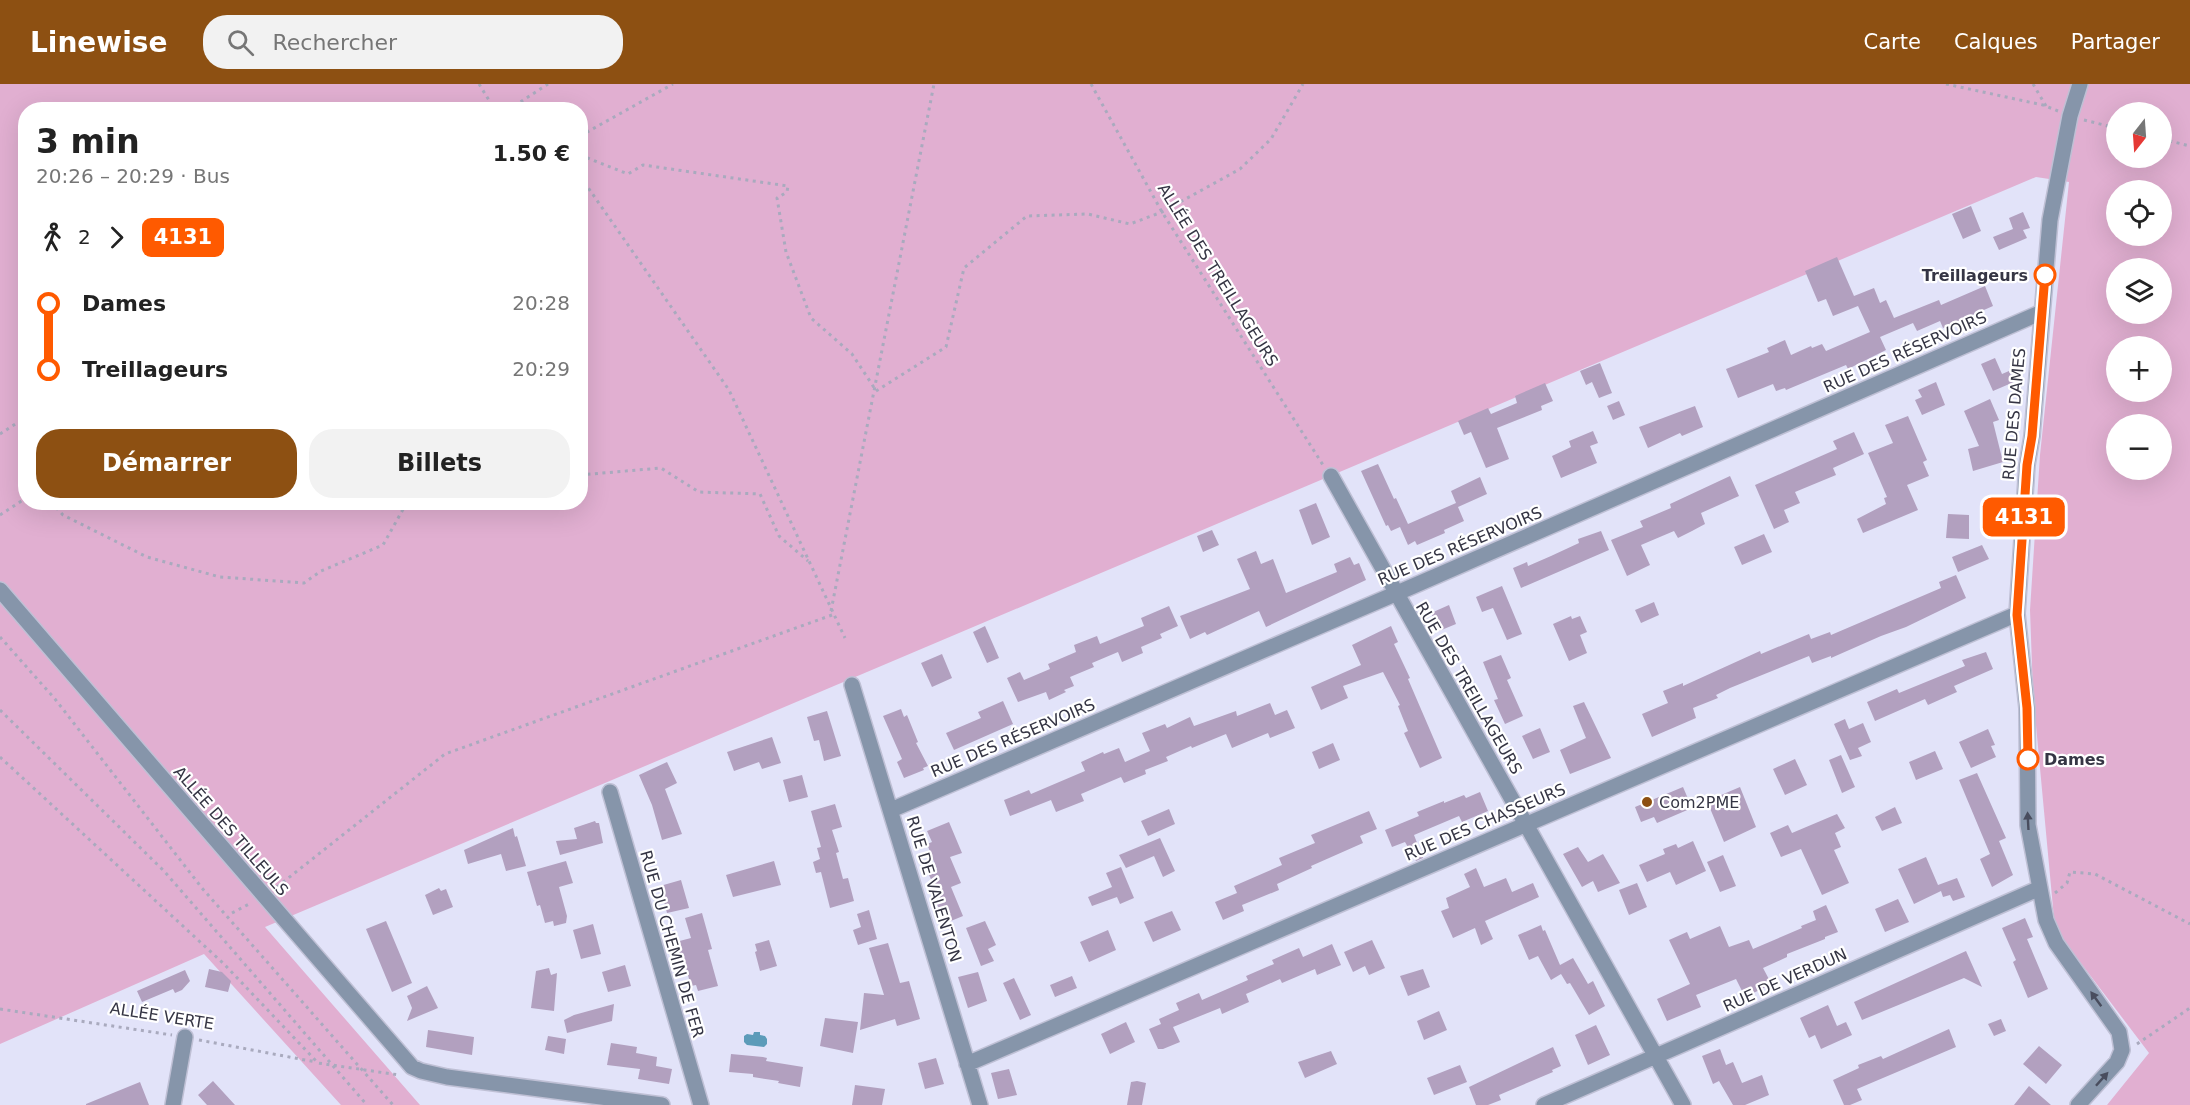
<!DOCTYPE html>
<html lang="fr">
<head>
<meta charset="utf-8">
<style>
  body { margin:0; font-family:"DejaVu Sans",sans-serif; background:#f2f2f2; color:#222; height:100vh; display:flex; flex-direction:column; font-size:22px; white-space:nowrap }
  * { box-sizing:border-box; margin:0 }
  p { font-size:20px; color:#767676 }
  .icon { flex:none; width:33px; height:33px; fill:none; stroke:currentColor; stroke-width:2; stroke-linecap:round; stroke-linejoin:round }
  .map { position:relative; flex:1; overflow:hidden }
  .side { position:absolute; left:18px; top:18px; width:570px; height:408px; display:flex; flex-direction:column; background:#fff; border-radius:24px; box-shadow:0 6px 24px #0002 }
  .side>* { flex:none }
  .badge { padding:0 12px; border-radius:9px; font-size:21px; line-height:39px }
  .needle { width:39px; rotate:197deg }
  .buttons { position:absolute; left:2106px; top:18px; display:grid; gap:12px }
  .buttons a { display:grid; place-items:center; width:66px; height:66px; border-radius:50%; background:#fff; box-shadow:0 6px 24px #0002; font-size:30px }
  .map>.badge { position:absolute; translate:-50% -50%; box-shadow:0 0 0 3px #fff }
  .legs { display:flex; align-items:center; gap:9px; height:66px; padding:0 18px; font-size:20px }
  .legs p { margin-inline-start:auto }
  .summary { display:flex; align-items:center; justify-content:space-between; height:102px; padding:0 18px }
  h1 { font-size:33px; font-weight:600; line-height:45px }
  .action { display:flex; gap:12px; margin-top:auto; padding:12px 18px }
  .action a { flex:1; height:69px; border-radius:24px; background:#8d5012; color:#fff; font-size:24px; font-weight:600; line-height:69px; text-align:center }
  .action a+a { background:#f2f2f2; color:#222 }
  ul { padding:0 18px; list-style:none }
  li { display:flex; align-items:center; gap:21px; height:66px; font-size:22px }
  li i { display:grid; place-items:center; width:9px; height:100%; margin:0 8px; background:currentColor }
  li i::after { content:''; width:15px; height:15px; margin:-8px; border:4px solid; border-radius:50%; background:#fff }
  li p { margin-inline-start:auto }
  li:first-child i { background:linear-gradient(#0000 50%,currentColor 0) }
  li:last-child i { background:linear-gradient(currentColor 50%,#0000 0) }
  header { display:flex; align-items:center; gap:36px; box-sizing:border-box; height:84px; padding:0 30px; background:#8d5012; color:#fff }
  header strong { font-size:28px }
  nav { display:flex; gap:33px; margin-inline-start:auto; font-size:21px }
  .search { width:420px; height:54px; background:#f2f2f2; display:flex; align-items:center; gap:15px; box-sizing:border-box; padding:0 21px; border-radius:24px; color:#767676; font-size:22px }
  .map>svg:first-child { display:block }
</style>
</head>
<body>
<header>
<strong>Linewise</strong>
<div class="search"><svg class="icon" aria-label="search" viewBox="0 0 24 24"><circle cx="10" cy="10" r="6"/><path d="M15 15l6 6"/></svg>Rechercher</div>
<nav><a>Carte</a><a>Calques</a><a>Partager</a></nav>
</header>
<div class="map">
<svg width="2190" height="1021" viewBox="0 0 2190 1021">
  <rect width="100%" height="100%" fill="#e2e3f9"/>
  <!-- green -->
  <path fill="#e1afd1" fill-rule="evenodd" d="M0 0H2190V1021H2107L2149 969 2055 845 2033 609 2030 526 2040 371 2069 98 2036 93 265 843 420 1021H341L204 870 0 960ZM26 26H580V418H26ZM2116 28H2162V74H2116ZM2116 106H2162V152H2116ZM2116 184H2162V230H2116ZM2116 262H2162V308H2116ZM2116 340H2162V386H2116Z"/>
  <!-- water -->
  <path fill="#5c9bb9" d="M754 948H760V951L765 952 767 955V960L764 963 747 961 744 958V952L747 950 753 951Z"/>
  <!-- building -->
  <path fill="#b2a0bf" d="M1971 122 1981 147 1963 155 1952 130Z
    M2023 128 2030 144 2023 146 2027 154 1999 166 1993 153 2013 145 2009 134Z
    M1837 173 1854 212 1874 204 1880 219 1886 216 1894 234 1939 216 1941 221 1985 202 1993 222 1943 244 1940 237 1917 247 1913 239 1880 253 1886 266 1848 285 1846 281 1786 306 1785 304 1776 307 1773 300 1738 314 1726 285 1769 268 1767 264 1785 256 1791 271 1811 262 1812 264 1822 260 1826 267 1870 248 1858 222 1833 232 1826 215 1818 218 1805 187Z
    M1995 274 2002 290 2009 287 2014 298 1993 307 1981 280Z
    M1600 279 1612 309 1599 314 1592 298 1586 301 1580 287Z
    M1936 298 1945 321 1922 331 1915 316 1922 313 1918 306Z
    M1545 299 1553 317 1541 322 1542 326 1497 344 1509 375 1486 384 1471 348 1464 351 1458 337 1488 324 1491 330 1517 319 1515 312Z
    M1990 315 1999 336 1993 338 2003 378 1973 387 1968 365 1979 362 1964 327Z
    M1619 317 1625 331 1613 336 1607 322Z
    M1695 322 1703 343 1682 352 1680 349 1648 364 1639 343Z
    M1908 332 1927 376 1923 378 1929 392 1907 401 1918 426 1863 449 1857 435 1886 420 1884 414 1887 413 1868 369 1893 359 1885 341Z
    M1593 347 1598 359 1590 362 1597 379 1561 394 1552 372 1571 363 1569 357Z
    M1854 348 1864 370 1833 384 1836 391 1795 408 1800 419 1784 426 1789 438 1774 445 1755 401 1837 365 1833 357Z
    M1378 380 1394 415 1396 414 1408 440 1456 419 1451 407 1480 393 1487 410 1458 423 1464 437 1444 446 1445 449 1417 461 1415 457 1408 461 1400 443 1391 447 1388 441 1386 442 1361 387Z
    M1730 392 1739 412 1701 429 1705 440 1692 447 1678 454 1674 447 1641 461 1650 481 1627 492 1611 456 1643 443 1640 437 1671 424 1670 420Z
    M1316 419 1330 453 1312 461 1299 426Z
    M1948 430 1969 431V455L1946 454Z
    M1212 446 1219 461 1203 468 1197 452Z
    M1601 447 1609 466 1521 504 1513 484 1527 478 1528 482 1551 472 1579 459 1578 455Z
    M1764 450 1772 468 1742 481 1734 463Z
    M1982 461 1989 475 1958 488 1952 473Z
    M1256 467 1261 480 1273 475 1286 509 1337 488 1334 480 1350 473 1354 481 1359 479 1366 496 1266 543 1259 527 1207 551 1205 548 1190 555 1180 532 1250 505 1237 475Z
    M1956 491 1966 514 1906 543 1881 552 1831 574V572L1812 579 1809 572 1730 604 1716 611 1718 614 1693 624 1696 634 1652 653 1642 630 1668 619 1663 607 1683 599V602L1760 567 1761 570 1809 550 1811 555 1830 548 1831 551 1941 504 1939 498Z
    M1502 502 1522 550 1507 556 1493 524 1482 528 1476 513Z
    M1654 518 1659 531 1641 539 1635 526Z
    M1449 521 1456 540 1439 547 1431 529Z
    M1169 522 1178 542 1160 550 1162 554 1141 563 1143 569 1122 578 1118 568 1092 579 1094 583 1070 593 1074 602 1064 606 1066 608 1049 616 1046 608 1018 618 1007 594 1020 588 1024 596 1050 585 1048 580 1076 568 1074 561 1097 552 1100 560 1144 542 1141 534Z
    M1571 532 1572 535 1580 532 1587 548 1580 551 1587 569 1569 577 1553 540Z
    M985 542 999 574 987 579 973 548Z
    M1391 542 1398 558 1394 560 1410 594 1408 595 1442 674 1420 684 1404 649 1408 647 1398 622 1400 621 1383 588 1343 602 1348 614 1321 626 1311 603 1361 581 1352 561Z
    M1986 568 1993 585 1954 602 1957 608 1928 621 1925 615 1875 637 1867 618 1897 605 1899 609 1965 582 1962 576Z
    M942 570 952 594 932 603 921 579Z
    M1501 571 1511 594 1507 596 1523 632 1505 640 1494 616 1498 615 1483 578Z
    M1003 617 1013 640 954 666 946 649 981 634 978 628Z
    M1584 618 1611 674 1570 690 1560 666 1586 654 1573 622Z
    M1270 619 1275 631 1287 626 1295 644 1270 654 1268 649 1232 664 1226 650 1192 664 1191 662 1166 673 1168 677 1145 686 1146 690 1124 699 1121 693 1081 710 1084 717 1056 728 1051 716 1010 732 1004 716 1029 706 1031 710 1085 687 1081 678 1103 668 1104 670 1119 664 1125 678 1150 667 1142 649 1165 640 1167 644 1190 633 1194 642 1236 627 1237 632Z
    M901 625 904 633 907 631 918 658 916 659 928 682 923 684 924 686 904 694 897 678 902 675 883 632Z
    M827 627 841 672 824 677 819 656 814 657 807 633Z
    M1845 635 1849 645 1863 639 1871 658 1858 664 1862 672 1850 676 1834 640Z
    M1540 644 1550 668 1533 675 1522 652Z
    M1988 645 1995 661 1991 662 1996 673 1971 684 1959 658Z
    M772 653 781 679 762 685 759 678 734 687 727 668Z
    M1333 659 1340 676 1319 685 1312 668Z
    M1935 667 1943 685 1916 696 1909 678Z
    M1841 671 1855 703 1842 709 1829 676Z
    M1795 675 1807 701 1785 711 1773 685Z
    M667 678 677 699 665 705 682 750 662 756 652 721 639 691Z
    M1977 689 2006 754 1999 757 2013 791 1992 803 1980 775 1990 770 1959 696Z
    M802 691 808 713 789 718 783 696Z
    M1683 703 1692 724 1657 739 1654 733 1641 738 1635 723Z
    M1740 703 1756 743 1724 758 1707 717Z
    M1480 708 1488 727 1462 738 1459 732 1414 751 1423 774 1416 777 1405 758 1392 763 1385 746 1419 732 1417 728 1444 717V719L1464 711 1466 714Z
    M835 720 842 743 832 746 839 768 836 769 843 795 848 794 854 817 830 824 821 788 816 789 813 778 820 775 817 764 821 763 811 727Z
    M1895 723 1902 739 1882 747 1875 733Z
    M1169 725 1175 740 1148 752 1141 737Z
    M1369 727 1377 745 1360 752 1363 759 1311 782 1312 784 1277 800 1279 806 1242 821 1244 827 1223 836 1215 818 1237 809 1234 802 1282 781 1279 774 1315 759 1311 751Z
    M1837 730 1845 744 1835 749 1841 763 1834 766 1849 799 1822 811 1801 765 1781 773 1770 749 1788 741 1792 749Z
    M595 737 596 739H599L603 759 560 771 556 757 577 755 574 744Z
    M949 738 962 769 950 773 961 799 951 803 963 832 946 839 936 818 941 816 928 789 937 785 927 760 932 758 927 747Z
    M513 744 515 753 517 752 526 782 506 787 501 770 468 780 464 766Z
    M1160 754 1175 787 1163 793 1154 772 1126 784 1119 771Z
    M1693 757 1706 787 1676 801 1670 788 1647 798 1639 781 1665 770 1663 765 1676 760 1678 764Z
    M1578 763 1588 778 1603 770 1620 799 1598 808 1593 797 1582 803 1563 770Z
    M1723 771 1736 802 1720 808 1707 778Z
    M1926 773 1938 801 1957 794 1965 813 1953 817 1950 811 1943 813 1941 807 1914 820 1898 785Z
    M566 777 573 799 559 803 567 832 566 839 554 842 553 837 545 839 540 821 537 822 527 788Z
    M774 777 781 801 733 813 726 791Z
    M1121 783 1134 814 1120 820 1117 813 1092 822 1088 813 1112 803 1106 789Z
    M1476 784 1484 803 1506 794 1512 808 1533 799 1539 813 1485 837 1493 855 1481 861 1475 844 1453 854 1441 827 1449 824 1446 814 1470 803 1464 790Z
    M681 796 689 824 667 829 660 802Z
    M1637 799 1647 823 1629 831 1619 806Z
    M439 804 441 807 446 805 453 823 433 831 425 811Z
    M1898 815 1909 838 1885 848 1875 825Z
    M1826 821 1838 848 1825 853V855L1787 870V873L1763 884 1771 899 1767 901 1768 902 1745 913 1736 895 1696 911 1701 923 1667 937 1657 915 1690 900 1669 856 1687 848 1690 855 1720 842 1729 863 1749 856 1753 865 1802 844 1801 842 1816 836 1813 827Z
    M869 826 877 855 858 861 853 846 861 843 857 830Z
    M1172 827 1181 846 1153 858 1144 838Z
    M702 829 712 865 708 866 718 902 698 907 696 901 691 902 683 873 676 876 672 859 691 854 685 834Z
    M2025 834 2033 853 2027 855 2048 905 2028 914 2013 878 2016 876 2002 844Z
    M386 837 412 899 392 908 366 845Z
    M985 837 996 861 988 865 994 877 981 882 966 844Z
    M593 840 601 870 581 875 573 846Z
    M1541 841 1543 847 1545 846 1560 881 1573 874 1588 900 1593 897 1605 922 1589 931 1570 899 1567 900 1561 890 1551 896 1538 872 1529 876 1518 851Z
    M1108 846 1116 866 1089 878 1080 858Z
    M769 856 777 882 760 887 755 868 757 867 755 860Z
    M1372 856 1385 884 1369 891 1365 882 1353 888 1344 868Z
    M888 859 900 899 909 897 920 935 897 942 895 935 860 946 864 909 884 911 869 864Z
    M1332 860 1341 881 1317 891 1315 885 1282 899 1280 895 1246 910 1249 918 1222 930 1220 924 1173 943 1180 958 1163 965H1158L1149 945 1161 940 1159 935 1179 926 1176 919 1199 909 1202 916 1248 896 1246 892 1274 880 1272 876 1299 864 1303 873Z
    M1966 867 1982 903 1964 894 1862 936 1854 918Z
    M625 881 631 902 608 908 602 888Z
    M549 884 551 891 557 889 554 927 531 924 536 887Z
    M209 885 222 888 231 897 228 908 205 903Z
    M1423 885 1430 903 1408 912 1400 892Z
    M185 886 190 897 182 906 175 909 173 905 142 918 137 907Z
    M978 888 987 917 968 924 958 893Z
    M1072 892 1077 904 1055 913 1050 901Z
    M1014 894 1031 931 1020 936 1003 899Z
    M427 902 438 924 407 937 412 924 407 912Z
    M614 920 612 937 567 949 564 936 574 931Z
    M1828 921 1837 942 1846 938 1852 951 1821 965 1815 951 1809 954 1800 934Z
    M1439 927 1447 946 1424 956 1417 937Z
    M825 934 858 938 853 969 820 962Z
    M2001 935 2006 947 1994 952 1988 940Z
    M1126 938 1135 958 1110 970 1101 950Z
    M1596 941 1610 971 1588 981 1575 951Z
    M1949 945 1956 963 1857 1005 1862 1016 1850 1021H1844L1833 996 1859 984 1858 981 1881 972 1883 975Z
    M428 946 474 953 472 971 426 963Z
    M548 952 566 955 564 970 545 966Z
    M611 959 637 963 636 969 657 973 656 982 672 985 669 1000 638 995 640 985 607 981Z
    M2039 962 2062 981 2046 1000 2023 980Z
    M1553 963 1561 982 1552 986 1553 988 1499 1011 1501 1016 1488 1021H1476L1469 1003Z
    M1720 965 1726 981 1733 978 1742 999 1762 991 1769 1011 1745 1021H1733L1719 997 1713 1000 1702 972Z
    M1331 967 1337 980 1305 994 1298 978Z
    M731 970 763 973 767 974 766 977 803 983 800 1003 778 999 779 997 753 993V990L729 988Z
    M936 974 944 1000 925 1005 918 979Z
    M1460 981 1467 998 1434 1011 1427 994Z
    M1009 985 1017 1011 998 1015 991 989Z
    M213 997 235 1021H207L198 1011Z
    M1137 997 1146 999 1142 1021H1127L1131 998Z
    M140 998 149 1021H86V1020Z
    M855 1001 885 1005 882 1021H852Z
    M2029 1002 2051 1021H2014Z"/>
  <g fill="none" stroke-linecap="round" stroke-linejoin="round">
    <defs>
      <path id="minor" d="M1331 392 1683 1021
        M0 506 412 983 421 987 447 993 662 1021
        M852 601 980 1021
        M610 708 701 1021
        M891 726 1395 510 2042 228
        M967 980 2017 530
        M173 1021 185 953
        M1544 1021 2040 804
        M2078 1021 2117 978 2122 966 2119 948 2056 859 2046 836 2028 741 2027 624 2017 530 2027 381 2032 352 2050 136 2070 32 2080 0"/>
    </defs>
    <!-- minor casing -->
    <use href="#minor" stroke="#bfc0d5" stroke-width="18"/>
    <!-- path -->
    <path stroke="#a9aabe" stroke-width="3" stroke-dasharray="3 4.5" stroke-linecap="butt" d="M479 0 495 26
      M1091 0 1162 128 1323 381
      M1946 0 2043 21 2058 27
      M2033 0 2046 22
      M508 26 548 0
      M2084 36 2116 44
      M580 52 673 0
      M2162 55 2190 62
      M580 71 628 90 643 81 788 102 787 108 777 114 786 168 811 234 852 270 875 305
      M580 92 729 306 845 554
      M876 307 946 263 964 184 1027 132 1088 130 1130 140 1162 128 1240 85 1271 55 1303 0
      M0 350 26 333
      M580 391 661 384 699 408 760 410 779 452 808 477
      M51 418 63 431 147 473 220 493 304 499 321 487 383 461 406 420 412 418
      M0 431 26 414
      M831 527 934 0
      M0 553 55 615 202 804 393 1021
      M0 626 164 787 367 1021
      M0 673 224 880 318 979 399 991
      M277 803 445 670 832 531
      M2055 809 2067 799 2070 788 2095 790 2190 840
      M232 829 251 819
      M0 925 172 951
      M199 956 316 978
      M2137 960 2190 924"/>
    <!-- minor -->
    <use href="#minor" stroke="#8695aa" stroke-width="15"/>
  </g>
  <!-- one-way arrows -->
  <defs><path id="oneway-solid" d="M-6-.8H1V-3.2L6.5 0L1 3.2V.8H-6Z" transform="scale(1.5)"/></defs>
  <g fill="#494d5e">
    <use href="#oneway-solid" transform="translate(2028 737) rotate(-93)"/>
    <use href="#oneway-solid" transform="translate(2096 915) rotate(-126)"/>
    <use href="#oneway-solid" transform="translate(2102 995) rotate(-48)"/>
  </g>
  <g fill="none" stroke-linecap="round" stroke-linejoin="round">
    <defs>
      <path id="line-1" d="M2028 675 2027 624 2017 531 2027 381 2032 352 2045 191"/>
    </defs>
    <!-- line-1 casing -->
    <use href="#line-1" stroke="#fff" stroke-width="14"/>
    <!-- line-1 -->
    <use href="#line-1" stroke="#ff5a00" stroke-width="9"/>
  </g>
  <!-- markers -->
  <g fill="#fff" stroke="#ff5a00" stroke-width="3">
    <circle cx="2045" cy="191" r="10"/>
    <circle cx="2028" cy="675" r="10"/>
  </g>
  <circle fill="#8d5012" stroke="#fff" stroke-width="2" cx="1647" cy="718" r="6"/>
  <g text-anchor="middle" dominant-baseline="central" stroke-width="4.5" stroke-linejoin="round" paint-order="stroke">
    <!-- street labels -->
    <g font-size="16" fill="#353544" stroke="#fff">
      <text transform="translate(1218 191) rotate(58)">ALLÉE DES TREILLAGEURS</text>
      <text transform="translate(1905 268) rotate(-24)">RUE DES RÉSERVOIRS</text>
      <text transform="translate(2014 330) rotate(-85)">RUE DES DAMES</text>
      <text transform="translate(1460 462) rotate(-23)">RUE DES RÉSERVOIRS</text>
      <text transform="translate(1469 604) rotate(60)">RUE DES TREILLAGEURS</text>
      <text transform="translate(1013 654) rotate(-23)">RUE DES RÉSERVOIRS</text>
      <text transform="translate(1485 738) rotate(-23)">RUE DES CHASSEURS</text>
      <text transform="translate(231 747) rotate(49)">ALLÉE DES TILLEULS</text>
      <text transform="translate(934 805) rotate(73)">RUE DE VALENTON</text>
      <text transform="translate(672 860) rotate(74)">RUE DU CHEMIN DE FER</text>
      <text transform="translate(1785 896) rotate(-24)">RUE DE VERDUN</text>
      <text transform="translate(162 932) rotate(9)">ALLÉE VERTE</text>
    </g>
    <!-- stop labels -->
    <g font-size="16" font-weight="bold" fill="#353544" stroke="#fff" text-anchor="end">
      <text x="2028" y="191">Treillageurs</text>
      <text x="2044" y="675" text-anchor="start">Dames</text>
    </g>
    <!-- poi labels -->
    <g font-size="16" fill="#353544" stroke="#fff" text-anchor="start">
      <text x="1659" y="718">Com2PME</text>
    </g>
  </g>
</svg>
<div class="buttons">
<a><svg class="needle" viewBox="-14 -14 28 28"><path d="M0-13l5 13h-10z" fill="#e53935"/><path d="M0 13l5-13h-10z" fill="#767676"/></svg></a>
<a><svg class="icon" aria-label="locate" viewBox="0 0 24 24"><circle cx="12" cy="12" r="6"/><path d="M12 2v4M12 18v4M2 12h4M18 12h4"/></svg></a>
<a><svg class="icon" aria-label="layers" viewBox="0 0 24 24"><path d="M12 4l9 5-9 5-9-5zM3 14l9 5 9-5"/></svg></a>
<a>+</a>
<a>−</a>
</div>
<b class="badge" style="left:2024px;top:433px;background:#ff5a00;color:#fff">4131</b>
<section class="side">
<div class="summary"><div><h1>3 min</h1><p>20:26 – 20:29 · Bus</p></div><b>1.50 €</b></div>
<div class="legs"><svg class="icon" aria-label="walk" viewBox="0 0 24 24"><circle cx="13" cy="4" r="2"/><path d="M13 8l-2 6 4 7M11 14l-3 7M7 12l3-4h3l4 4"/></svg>2<svg class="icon" aria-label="forward" viewBox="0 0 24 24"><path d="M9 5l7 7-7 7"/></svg><b class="badge" style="background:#ff5a00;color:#fff">4131</b></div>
<ul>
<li><i style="color:#ff5a00"></i><b>Dames</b><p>20:28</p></li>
<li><i style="color:#ff5a00"></i><b>Treillageurs</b><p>20:29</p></li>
</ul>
<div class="action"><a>Démarrer</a><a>Billets</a></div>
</section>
</div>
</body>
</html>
